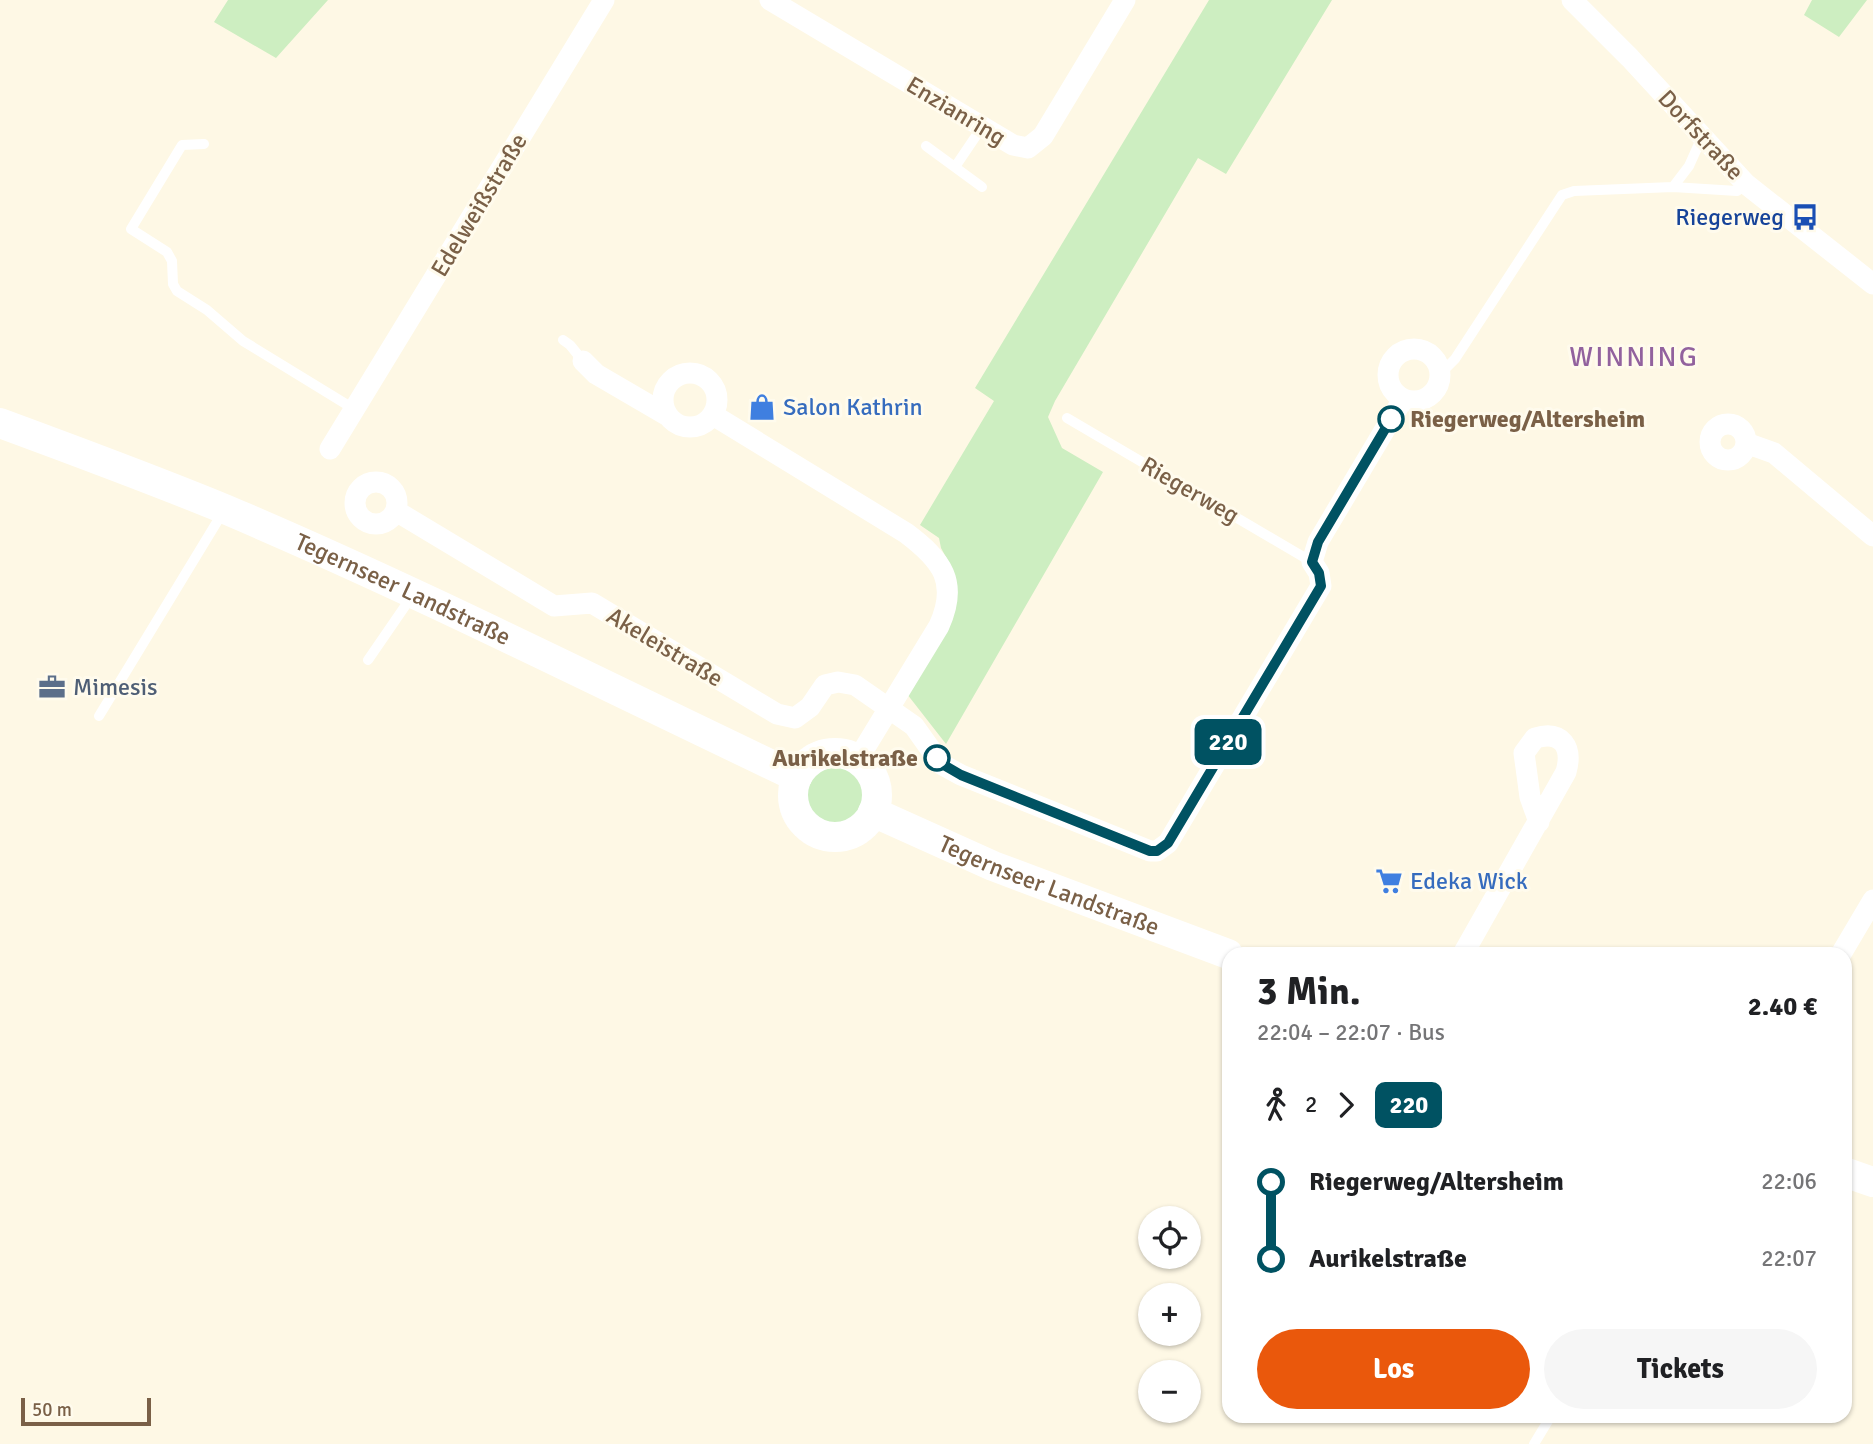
<!DOCTYPE html>
<html lang="de">
<head>
<meta charset="utf-8">
<style>
  body { margin:0; font-family:Signika,sans-serif; background:#f6f6f6; color:#202124; height:100vh; display:flex; flex-direction:column; font-size:26px; white-space:nowrap }
  * { box-sizing:border-box; margin:0 }
  p { font-size:23px; color:#757577 }
  .icon { flex:none; width:38px; height:38px; fill:none; stroke:currentColor; stroke-width:2; stroke-linecap:round; stroke-linejoin:round }
  .map { position:relative; flex:1; overflow:hidden }
  .sheet { position:absolute; left:1222px; top:947px; width:630px; height:476px; display:flex; flex-direction:column; background:#fff; border-radius:21px; box-shadow:0 2px 5px #0004 }
  .sheet>* { flex:none }
  .badge { padding:0 14px; border-radius:10px; font-size:24px; line-height:46px }
  .fabs { position:absolute; left:1138px; top:1206px; display:grid; gap:14px }
  .fabs a { display:grid; place-items:center; width:63px; height:63px; border-radius:50%; background:#fff; box-shadow:0 2px 5px #0004; font-size:35px }
  .scale { position:absolute; left:21px; bottom:18px; width:130px; box-sizing:border-box; padding-left:7px; border:4px solid #7a6047; border-top:0; font-size:19px; line-height:24px; white-space:nowrap; color:#7a6047; -webkit-text-stroke:5px #fffbed; paint-order:stroke }
  .map>.badge { position:absolute; translate:-50% -50%; box-shadow:0 0 0 4px #fff }
  .legs { display:flex; align-items:center; gap:10px; height:77px; padding:0 35px; font-size:23px }
  .legs p { margin-inline-start:auto }
  .head { display:flex; align-items:center; justify-content:space-between; height:119px; padding:0 35px }
  h1 { font-size:38px; font-weight:700; line-height:52px }
  .cta { display:flex; gap:14px; margin-top:auto; padding:14px 35px }
  .cta a { flex:1; height:80px; border-radius:42px; background:#ea580c; color:#fff; font-size:28px; font-weight:700; line-height:80px; text-align:center }
  .cta a+a { background:#f6f6f6; color:#202124 }
  ul { padding:0 35px; list-style:none }
  li { display:flex; align-items:center; gap:24px; height:77px; font-size:26px }
  li i { display:grid; place-items:center; width:10px; height:100%; margin:0 9px; background:currentColor }
  li i::after { content:''; width:18px; height:18px; margin:-9px; border:5px solid; border-radius:50%; background:#fff }
  li p { margin-inline-start:auto }
  li:first-child i { background:linear-gradient(#0000 50%,currentColor 0) }
  li:last-child i { background:linear-gradient(currentColor 50%,#0000 0) }
  .map>svg:first-child { display:block }
</style>
</head>
<body>
<div class="map">
<svg width="1873" height="1444" viewBox="0 0 1873 1444">
  <rect width="100%" height="100%" fill="#fef8e5"/>
  <!-- green -->
  <path fill="#cdeec1" d="M228 0H328L276 58 214 22Z
    M1209 0H1332L1226 174 1198 158 1055 401 1048 417 1062 448 1103 472 946 744 907 694 952 568 941 548 939 538 920 525 994 401 975 388Z
    M1812 0H1867L1839 37 1804 15Z
    M804 796a33 33 0 1 1 66 0a33 33 0 1 1-66 0Z"/>
  <g fill="none" stroke-linecap="round" stroke-linejoin="round">
    <!-- service -->
    <path stroke="#fff" stroke-width="10" d="M204 144 182 145 131 229 167 252 172 261 173 284 177 291 207 310 243 341 354 409
      M926 146 982 187
      M955 167 982 127
      M1673 187 1689 166 1702 137
      M563 340 570 345 583 361
      M1440 374 1455 359 1562 195 1574 191 1673 187 1737 191 1746 184
      M1067 418 1312 562
      M368 660 412 596
      M99 716 223 512
      M1534 1444 1551 1416"/>
    <!-- minor -->
    <path stroke="#fff" stroke-width="21" d="M770 0 1013 145 1028 148 1043 136 1125 0
      M1572 0 1630 58 1746 184 1873 284
      M1388 375a26 26 0 1 1 52 0a26 26 0 1 1-52 0Z
      M583 361 596 374 668 416
      M663 400a27 27 0 1 1 54 0a27 27 0 1 1-54 0Z
      M713 415 906 533C942 560 959 582 939 626L858 759
      M1710 442a18 18 0 1 1 36 0a18 18 0 1 1-36 0Z
      M1746 443 1774 453 1873 536
      M330 449 604 0
      M355 503a21 21 0 1 1 42 0a21 21 0 1 1-42 0Z
      M396 511 554 606 592 603 777 714 795 718 810 707 825 685 838 682 855 685 914 726 941 764 961 775 1150 851H1157L1168 843 1321 586 1319 573 1312 562 1318 542 1403 399
      M1463 954 1566 772C1573 747 1562 730 1535 738L1524 753 1530 797 1539 822
      M1841 954 1873 900"/>
    <!-- secondary -->
    <g stroke="#fff" stroke-width="30">
      <path id="s1" d="M0 423C76 451 152 479 227 510 420 592 607 687 797 777"/>
      <circle cx="835" cy="795" r="42"/>
      <path id="s2" d="M873 812 993 866 1228 954"/>
      <path d="M1844 1172 1873 1182"/>
    </g>
  </g>
  <g fill="none" stroke-linecap="round" stroke-linejoin="round">
    <defs>
      <path id="line-1" d="M937 758 942 764 961 775 1150 851H1157L1168 843 1321 586 1319 573 1312 562 1318 542 1391 419"/>
    </defs>
    <!-- line-1 casing -->
    <use href="#line-1" stroke="#fff" stroke-width="16"/>
    <!-- line-1 -->
    <use href="#line-1" stroke="#005262" stroke-width="10"/>
  </g>
  <!-- icons -->
  <defs>
    <symbol id="bus-bare" viewBox="-9 -9 18 18"><path d="M-5-6H5V4H4V6H2V4H-2V6H-4V4H-5ZM-3.5-4V0h7V-4ZM-3.5 1.2v1.5H-2V1.2ZM2 1.2v1.5H3.5V1.2Z" fill="#1a4fb4" stroke="#fffbed" stroke-width="2.5" paint-order="stroke"/></symbol>
    <symbol id="shop-bare" viewBox="-9 -9 18 18"><path d="M-5-2.5h2.3a2.7 3.5 0 0 1 5.4 0H5L5.5 6h-11ZM-1.5-2.5h3a1.5 2.3 0 0 0-3 0Z" fill="#3f7fe0" stroke="#fffbed" stroke-width="2.5" paint-order="stroke"/></symbol>
    <symbol id="office-bare" viewBox="-9 -9 18 18"><path d="M-6-3h4V-5.5h4V-3h4V5H-6ZM-1-4.5V-3h2v-1.5ZM-6 0V1H6V0Z" fill="#5c6f8a" stroke="#fffbed" stroke-width="2.5" paint-order="stroke"/></symbol>
    <symbol id="supermarket-bare" viewBox="-9 -9 18 18"><path d="M-6-5.5h2.5l.6 2H6L4.5 2H-2.5L-4.4-4H-6ZM-1.5 3.2a1.3 1.3 0 1 0 .1 0ZM3 3.2a1.3 1.3 0 1 0 .1 0Z" fill="#3f7fe0" stroke="#fffbed" stroke-width="2.5" paint-order="stroke"/></symbol>
  </defs>
  <g fill-rule="evenodd">
    <use href="#bus-bare" x="1786" y="198" width="38" height="38"/>
    <use href="#shop-bare" x="743" y="388" width="38" height="38"/>
    <use href="#office-bare" x="33" y="668" width="38" height="38"/>
    <use href="#supermarket-bare" x="1370" y="862" width="38" height="38"/>
  </g>
  <!-- markers -->
  <g fill="#fff" stroke="#005262" stroke-width="3.5">
    <circle cx="1391" cy="419" r="12"/>
    <circle cx="937" cy="758" r="12"/>
  </g>
  <g text-anchor="middle" dominant-baseline="central" stroke-width="6" stroke-linejoin="round" paint-order="stroke">
    <!-- street labels -->
    <g font-size="24" fill="#7a6047" stroke="#fffbed">
      <text transform="translate(956 111) rotate(31)">Enzianring</text>
      <text transform="translate(1701 135) rotate(47)">Dorfstraße</text>
      <text transform="translate(479 205) rotate(-59)">Edelweißstraße</text>
      <text transform="translate(1190 490) rotate(30)">Riegerweg</text>
      <text stroke="none"><textPath href="#s1" startOffset="436">Tegernseer Landstraße</textPath></text>
      <text transform="translate(665 647) rotate(31)">Akeleistraße</text>
      <text stroke="none"><textPath href="#s2" startOffset="191">Tegernseer Landstraße</textPath></text>
    </g>
    <!-- transit labels -->
    <g font-size="24" fill="#164399" stroke="#fffbed" text-anchor="end">
      <text x="1784" y="217">Riegerweg</text>
    </g>
    <!-- shop labels -->
    <g font-size="24" fill="#366cbe" stroke="#fffbed" text-anchor="start">
      <text x="783" y="407">Salon Kathrin</text>
      <text x="1410" y="881">Edeka Wick</text>
    </g>
    <!-- stop labels -->
    <g font-size="24" font-weight="bold" fill="#7a6047" stroke="#fffbed" text-anchor="start">
      <text x="1410" y="419">Riegerweg/Altersheim</text>
      <text x="918" y="758" text-anchor="end">Aurikelstraße</text>
    </g>
    <!-- service labels -->
    <g font-size="24" fill="#4e5e75" stroke="#fffbed" text-anchor="start">
      <text x="73" y="687">Mimesis</text>
    </g>
    <!-- quarter labels -->
    <g font-size="28" letter-spacing="2" fill="#92629e" stroke="#fffbed">
      <text x="1634" y="357">WINNING</text>
    </g>
  </g>
</svg>
<div class="fabs">
<a><svg class="icon" aria-label="locate" viewBox="0 0 24 24"><circle cx="12" cy="12" r="6"/><path d="M12 2v4M12 18v4M2 12h4M18 12h4"/></svg></a>
<a>+</a>
<a>−</a>
</div>
<div class="scale">50 m</div>
<b class="badge" style="left:1228px;top:742px;background:#005262;color:#fff">220</b>
<section class="sheet">
<div class="head"><div><h1>3 Min.</h1><p>22:04 – 22:07 · Bus</p></div><b>2.40 €</b></div>
<div class="legs"><svg class="icon" aria-label="walk" viewBox="0 0 24 24"><circle cx="13" cy="4" r="2"/><path d="M13 8l-2 6 4 7M11 14l-3 7M7 12l3-4h3l4 4"/></svg>2<svg class="icon" aria-label="forward" viewBox="0 0 24 24"><path d="M9 5l7 7-7 7"/></svg><b class="badge" style="background:#005262;color:#fff">220</b></div>
<ul>
<li><i style="color:#005262"></i><b>Riegerweg/Altersheim</b><p>22:06</p></li>
<li><i style="color:#005262"></i><b>Aurikelstraße</b><p>22:07</p></li>
</ul>
<div class="cta"><a>Los</a><a>Tickets</a></div>
</section>
</div>
</body>
</html>
